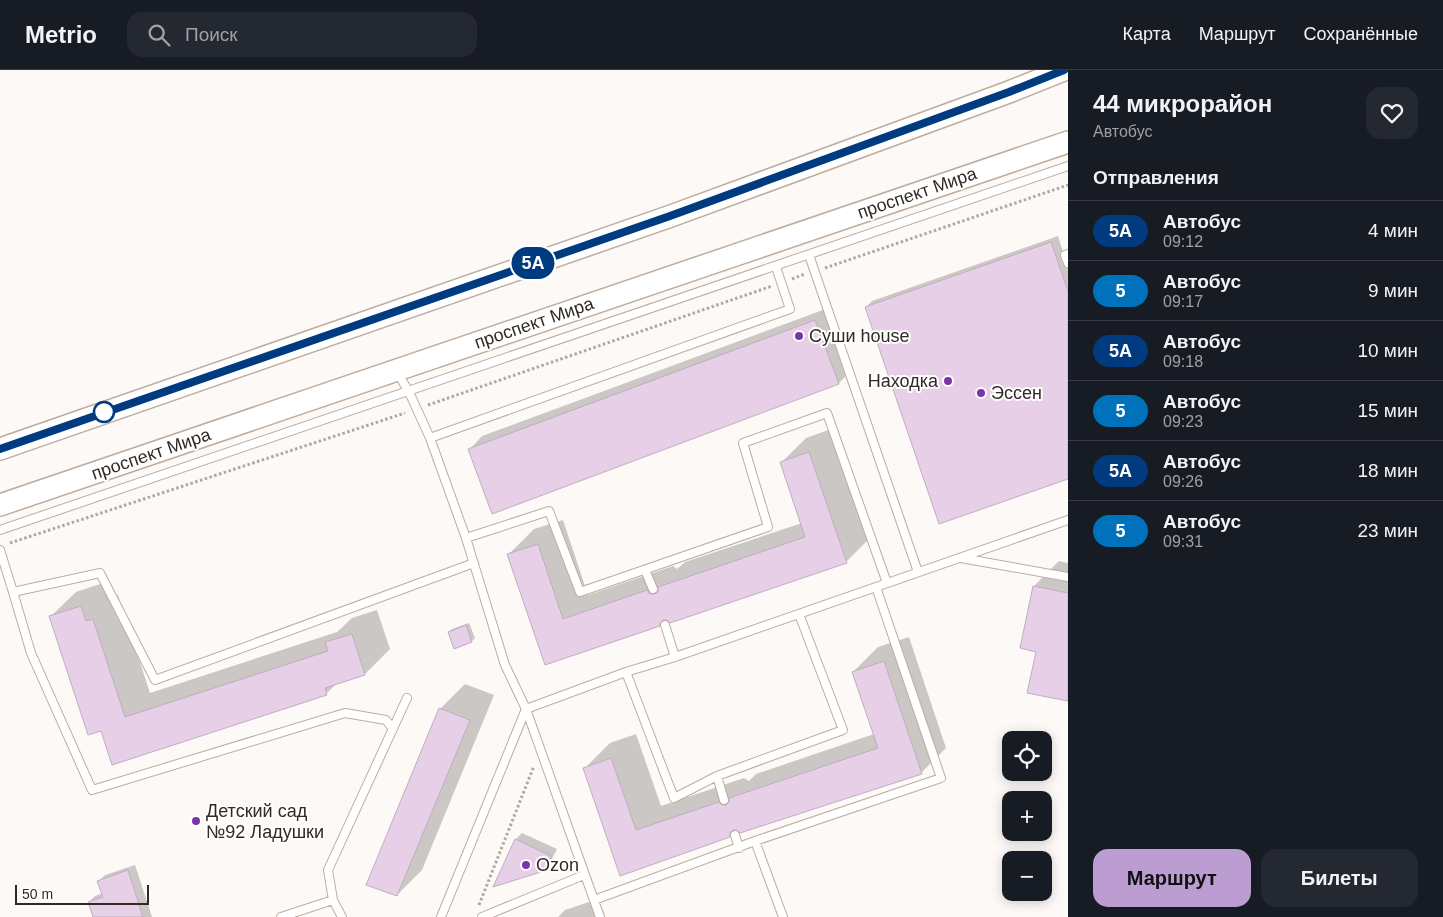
<!DOCTYPE html>
<html lang="ru">
<head>
<meta charset="utf-8">
<style>
  body { margin:0; font-family:Helvetica,sans-serif; background:#242831; color:#f1f3f6; height:100vh; display:flex; flex-direction:column; font-size:19px; white-space:nowrap }
  * { box-sizing:border-box; margin:0 }
  p { font-size:16px; color:#9ea1a6 }
  .icon { flex:none; width:28px; height:28px; fill:none; stroke:currentColor; stroke-width:2; stroke-linecap:round; stroke-linejoin:round }
  .map { position:relative; flex:1; overflow:hidden }
  .drawer { display:flex; flex-direction:column; background:#171b24; width:375px }
  .drawer>* { flex:none }
  .badge { padding:0 10px; border-radius:16px; font-size:18px; line-height:32px }
  .tools { position:absolute; left:1002px; top:661px; display:grid; gap:10px }
  .tools a { display:grid; place-items:center; width:50px; height:50px; border-radius:10px; background:#171b24; box-shadow:0 2px 12px #0003; font-size:25px }
  .scale { position:absolute; left:15px; bottom:12px; width:134px; box-sizing:border-box; padding-left:5px; border:2px solid #312a24; border-top:0; font-size:14px; line-height:18px; white-space:nowrap; color:#312a24; -webkit-text-stroke:4px #fff; paint-order:stroke }
  .map>.badge { position:absolute; translate:-50% -50%; box-shadow:0 0 0 2px #fff }
  h2 { padding:0 25px; font-size:19px; line-height:45px }
  .round { display:grid; place-items:center; flex:none; width:52px; height:52px; border-radius:15px; background:#242831 }
  .overview { display:flex; align-items:center; justify-content:space-between; height:85px; padding:0 25px }
  h1 { font-size:24px; font-weight:700; line-height:38px }
  .primary-button { display:flex; gap:10px; margin-top:auto; padding:10px 25px }
  .primary-button a { flex:1; height:58px; border-radius:15px; background:#bc9dd2; color:#111; font-size:20px; font-weight:700; line-height:58px; text-align:center }
  .primary-button a+a { background:#242831; color:#f1f3f6 }
  ul { padding:0; list-style:none }
  li { display:flex; align-items:center; gap:15px; height:60px; padding:0 25px; border-top:1px solid #363941 }
  li div { flex:1 }
  li b { display:block; font-size:19px }
  li em { font-style:normal }
  li .badge { min-width:55px; font-weight:700; text-align:center }
  header { display:flex; align-items:center; gap:30px; box-sizing:border-box; height:70px; padding:0 25px; background:#171b24; border-bottom:1px solid #363941 }
  header strong { font-size:24px }
  nav { display:flex; gap:28px; margin-inline-start:auto; font-size:18px }
  .search { width:350px; height:45px; background:#242831; display:flex; align-items:center; gap:12px; box-sizing:border-box; padding:0 18px; border-radius:15px; color:#9ea1a6; font-size:19px }
  main { display:flex; flex:1; min-height:0 }
  .map>svg:first-child { display:block }
</style>
</head>
<body>
<header>
<strong>Metrio</strong>
<div class="search"><svg class="icon" aria-label="search" viewBox="0 0 24 24"><circle cx="10" cy="10" r="6"/><path d="M15 15l6 6"/></svg>Поиск</div>
<nav><a>Карта</a><a>Маршрут</a><a>Сохранённые</a></nav>
</header>
<main>
<div class="map">
<svg width="1068" height="847" viewBox="0 0 1068 847">
  <rect width="100%" height="100%" fill="#fdf9f6"/>
  <!-- shadow -->
  <path fill="#0003" d="M1058 166 1068 197V408L940 452 866 237 872 231Z
    M828 238 852 300 839 313 470 379 482 366Z
    M834 358 871 467 846 492 666 548 659 555 546 593 509 484 534 459 563 450 588 525 673 496 677 499 685 492 802 453 781 393 806 368Z
    M1059 491 1068 493V630L1029 622 1037 581 1034 516Z
    M106 512 111 527 118 525 150 623 337 562 352 548 377 540 390 579 365 604 338 612 326 624 102 659 51 546 76 522Z
    M469 553 475 568 472 571 455 577 449 562 452 559Z
    M909 567 946 678 921 703 737 758 729 766 621 804 585 698 610 673 636 664 661 736 744 708 749 711 756 704 874 664 853 602 878 577Z
    M465 614 494 625 422 800 397 825 440 639Z
    M522 763 557 779 550 793 544 800 496 815 516 769Z
    M135 795 152 847H94L89 832 95 826 103 823 99 811 105 805Z
    M595 830 600 847H558L565 840Z"/>
  <!-- building -->
  <path fill="#e7cfe7" stroke="#bfaebf" d="M1051 172 1068 221V409L939 454 865 237Z
    M815 250 839 314 492 444 468 379Z
    M809 382 847 493 670 553 667 550H663L660 553V556L545 595 507 484 538 474 563 549 647 520 650 524H655L658 522V517L805 467 780 392Z
    M1033 516 1068 523V631L1027 623 1036 582 1020 578Z
    M81 536 86 551 93 549 125 647 328 581 325 572 352 564 365 605 325 618 327 625 112 695 101 661 88 665 49 546Z
    M466 555 472 572 454 579 448 562Z
    M884 591 922 704 740 763 737 760H733L730 763V767L620 806 583 698 611 688 636 760 719 732 722 735H726L729 732V728L878 678 852 602Z
    M439 638 470 650 397 826 366 815Z
    M515 769 551 786 544 801 493 817Z
    M128 800 143 847H93L88 832 103 827 97 811Z"/>
  <g fill="none" stroke-linecap="round" stroke-linejoin="round">
    <defs>
      <path id="lane" d="M1068 184 1065 185 1068 193
        M809 185 918 502
        M397 302 409 322 430 368 466 468 505 595 526 639 600 847
        M430 368 790 239 776 197
        M0 460 1068 96
        M466 468 549 441 580 522 768 457 743 373 827 343 887 513
        M0 480 13 522
        M961 488 1068 507
        M645 500 653 519
        M665 555 675 587
        M626 602 674 728 717 706 843 660 799 544
        M393 659 386 650 345 643 92 720 31 583 13 522 100 503 155 610 474 493
        M717 706 724 730
        M735 765 739 778
        M755 771 783 847
        M594 830 755 771 941 708 876 517
        M281 847 333 830
        M342 847 333 830 328 800 407 628
        M441 847 526 639 626 602 675 587 1068 450
        M482 847 584 805"/>
      <path id="secondary" d="M0 379 671 146 1009 22 1064 0
        M0 435 1068 72"/>
    </defs>
    <!-- lane casing -->
    <use href="#lane" stroke="#bead9d" stroke-width="10"/>
    <!-- secondary casing -->
    <use href="#secondary" stroke="#bead9d" stroke-width="24"/>
    <!-- path -->
    <path stroke="#ada8a4" stroke-width="3" stroke-dasharray="2.5 2.5" stroke-linecap="butt" d="M825 198 1068 115
      M792 209 805 204
      M428 335 772 216
      M10 473 405 343
      M479 835 534 696"/>
    <!-- lane -->
    <use href="#lane" stroke="#fff" stroke-width="8"/>
    <!-- secondary -->
    <use href="#secondary" stroke="#fff" stroke-width="21"/>
  </g>
  <g fill="none" stroke-linecap="round" stroke-linejoin="round">
    <defs>
      <path id="line" d="M0 379 670 146 1009 22 1064 0"/>
    </defs>
    <!-- line casing -->
    <use href="#line" stroke="#fff" stroke-width="11"/>
    <!-- line -->
    <use href="#line" stroke="#003b80" stroke-width="8"/>
  </g>
  <!-- markers -->
  <g fill="#7b34a7" stroke="#fff" stroke-width="2">
    <circle cx="799" cy="266" r="5"/>
    <circle cx="948" cy="311" r="5"/>
    <circle cx="981" cy="323" r="5"/>
    <circle cx="196" cy="751" r="5"/>
    <circle cx="526" cy="795" r="5"/>
  </g>
  <circle fill="#fff" stroke="#003b80" stroke-width="2.5" cx="104" cy="342" r="10"/>
  <g text-anchor="middle" dominant-baseline="central" stroke-width="4" stroke-linejoin="round" paint-order="stroke">
    <!-- street labels -->
    <g font-size="18" fill="#312a24" stroke="#fff">
      <text transform="translate(917 123) rotate(-19)">проспект Мира</text>
      <text transform="translate(534 253) rotate(-19)">проспект Мира</text>
      <text transform="translate(151 384) rotate(-19)">проспект Мира</text>
    </g>
    <!-- poi labels -->
    <g font-size="18" fill="#312a24" stroke="#fff" text-anchor="start">
      <text x="809" y="266">Суши house</text>
      <text x="938" y="311" text-anchor="end">Находка</text>
      <text x="991" y="323">Эссен</text>
      <text x="206" y="741">Детский сад<tspan x="206" dy="21">№92 Ладушки</tspan></text>
      <text x="536" y="795">Ozon</text>
    </g>
  </g>
</svg>
<div class="tools">
<a><svg class="icon" aria-label="locate" viewBox="0 0 24 24"><circle cx="12" cy="12" r="6"/><path d="M12 2v4M12 18v4M2 12h4M18 12h4"/></svg></a>
<a>+</a>
<a>−</a>
</div>
<div class="scale">50 m</div>
<b class="badge" style="left:533px;top:193px;background:#003b80;color:#fff">5А</b>
</div>
<section class="drawer">
<div class="overview"><div><h1>44 микрорайон</h1><p>Автобус</p></div><a class="round"><svg class="icon" aria-label="heart" viewBox="0 0 24 24"><path d="M12 20l-8-8c-3-5 5-10 8-4 3-6 11-1 8 4z"/></svg></a></div>
<h2>Отправления</h2>
<ul>
<li><span class="badge" style="background:#003b80;color:#fff">5А</span><div><b>Автобус</b><p>09:12</p></div><em>4 мин</em></li>
<li><span class="badge" style="background:#0072bc;color:#fff">5</span><div><b>Автобус</b><p>09:17</p></div><em>9 мин</em></li>
<li><span class="badge" style="background:#003b80;color:#fff">5А</span><div><b>Автобус</b><p>09:18</p></div><em>10 мин</em></li>
<li><span class="badge" style="background:#0072bc;color:#fff">5</span><div><b>Автобус</b><p>09:23</p></div><em>15 мин</em></li>
<li><span class="badge" style="background:#003b80;color:#fff">5А</span><div><b>Автобус</b><p>09:26</p></div><em>18 мин</em></li>
<li><span class="badge" style="background:#0072bc;color:#fff">5</span><div><b>Автобус</b><p>09:31</p></div><em>23 мин</em></li>
</ul>
<div class="primary-button"><a>Маршрут</a><a>Билеты</a></div>
</section>
</main>
</body>
</html>
